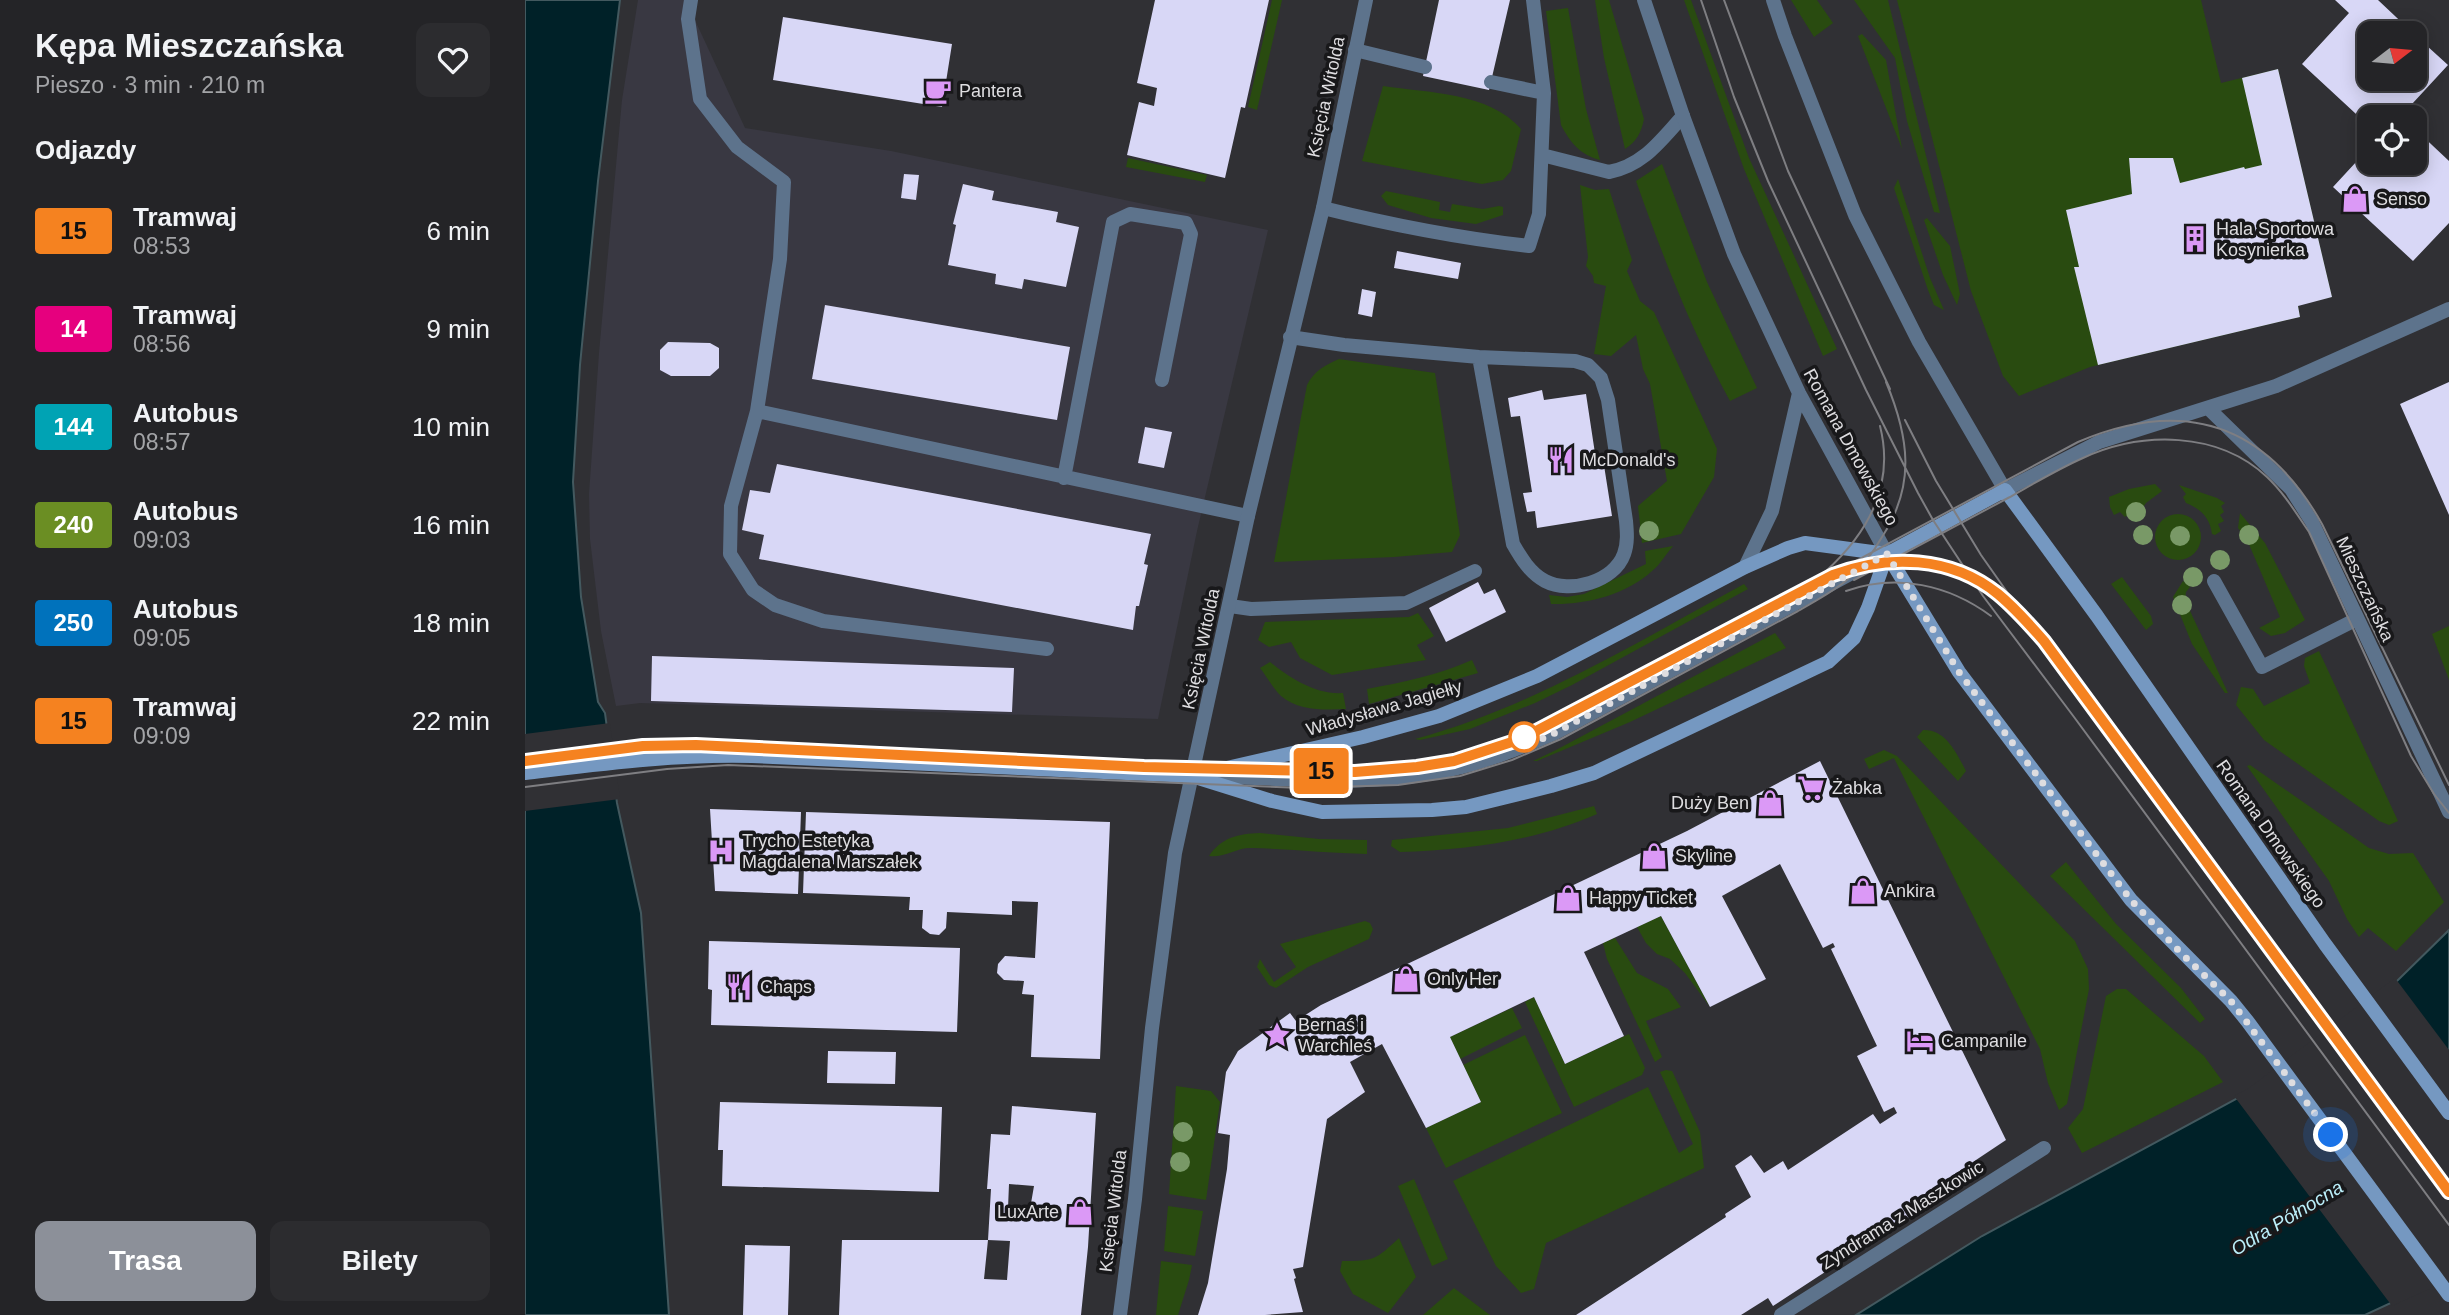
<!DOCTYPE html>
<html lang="pl">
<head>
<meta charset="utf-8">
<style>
  body { margin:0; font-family:Arial,sans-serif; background:#2c2c2f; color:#f1f3f6; height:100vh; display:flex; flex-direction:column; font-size:26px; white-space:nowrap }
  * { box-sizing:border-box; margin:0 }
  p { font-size:23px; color:#a3a4a7 }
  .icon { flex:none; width:38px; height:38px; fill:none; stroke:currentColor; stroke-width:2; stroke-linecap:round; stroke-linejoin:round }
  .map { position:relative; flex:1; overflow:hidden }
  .drawer { display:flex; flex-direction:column; background:#242427; width:525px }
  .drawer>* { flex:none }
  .badge { padding:0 14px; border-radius:5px; font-size:24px; line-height:46px }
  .needle { width:46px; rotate:74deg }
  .controls { position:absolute; left:1832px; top:21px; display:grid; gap:14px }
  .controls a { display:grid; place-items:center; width:70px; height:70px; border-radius:14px; background:#242427; box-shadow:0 4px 18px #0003,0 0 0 2px #414144; font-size:35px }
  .you { position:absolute; width:35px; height:35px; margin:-18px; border:5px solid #fff; border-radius:50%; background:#1a73e8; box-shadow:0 0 0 10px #1a73e833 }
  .map>.badge { position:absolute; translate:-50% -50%; box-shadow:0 0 0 4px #fff }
  h2 { padding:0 35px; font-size:26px; line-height:63px }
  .round { display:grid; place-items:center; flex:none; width:74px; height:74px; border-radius:14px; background:#2c2c2f }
  .summary { display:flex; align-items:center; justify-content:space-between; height:119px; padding:0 35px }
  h1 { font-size:33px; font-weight:800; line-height:52px }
  .cta { display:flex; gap:14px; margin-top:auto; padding:14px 35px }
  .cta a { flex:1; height:80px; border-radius:14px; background:#8c9099; color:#fff; font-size:28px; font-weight:800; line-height:80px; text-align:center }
  .cta a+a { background:#2c2c2f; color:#f1f3f6 }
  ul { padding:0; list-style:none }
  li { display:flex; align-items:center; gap:21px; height:98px; padding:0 35px }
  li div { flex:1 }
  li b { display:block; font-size:26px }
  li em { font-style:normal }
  li .badge { min-width:77px; font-weight:700; text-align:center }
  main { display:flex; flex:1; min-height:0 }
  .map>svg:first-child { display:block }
</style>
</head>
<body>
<main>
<section class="drawer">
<div class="summary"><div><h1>Kępa Mieszczańska</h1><p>Pieszo · 3 min · 210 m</p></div><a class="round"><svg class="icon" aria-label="heart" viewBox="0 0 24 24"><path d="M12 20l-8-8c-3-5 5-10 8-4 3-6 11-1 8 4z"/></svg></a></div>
<h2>Odjazdy</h2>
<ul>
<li><span class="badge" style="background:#f58220;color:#111">15</span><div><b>Tramwaj</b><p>08:53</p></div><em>6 min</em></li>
<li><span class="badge" style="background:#e6007e;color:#fff">14</span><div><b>Tramwaj</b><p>08:56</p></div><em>9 min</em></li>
<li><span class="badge" style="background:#00a3b4;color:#fff">144</span><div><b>Autobus</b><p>08:57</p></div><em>10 min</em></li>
<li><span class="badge" style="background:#6b8e23;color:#fff">240</span><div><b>Autobus</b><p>09:03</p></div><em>16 min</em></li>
<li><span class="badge" style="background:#0072bc;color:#fff">250</span><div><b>Autobus</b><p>09:05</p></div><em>18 min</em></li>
<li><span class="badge" style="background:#f58220;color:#111">15</span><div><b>Tramwaj</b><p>09:09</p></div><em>22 min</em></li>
</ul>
<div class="cta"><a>Trasa</a><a>Bilety</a></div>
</section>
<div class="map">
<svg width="1924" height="1315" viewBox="0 0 1924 1315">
  <rect width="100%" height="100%" fill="#303034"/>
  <!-- built -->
  <path fill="#393842" d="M113 0H172L169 18 220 128 366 151 743 230 672 531 633 719 115 703 91 706 76 631 65 539 64 494 74 353 97 100Z"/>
  <!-- green -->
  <path fill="#294b10" d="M747 0H757L732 110 723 107Z
    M1070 0H1084L1119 119C1116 133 1112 141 1100 149L1079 58Z
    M1159 0H1166L1224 158 1312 349 1298 356 1219 169Z
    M1266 0H1292L1308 23 1289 37Z
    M1329 0H1363L1415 213 1409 212 1382 121 1370 58Z
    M1372 0H1676L1696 83 1753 69 1807 297 1773 305 1775 317 1565 367 1494 396 1478 376 1446 291Z
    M1043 8 1061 109 1075 160C1055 155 1045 142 1036 125L1021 11Z
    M1337 34 1361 60 1377 149 1333 36Z
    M858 86C903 93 964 92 996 129L986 171 978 180 957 184 837 161Z
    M603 158 682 175 680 182 601 167Z
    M1137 164 1182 282 1232 388 1205 401C1166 330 1138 257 1111 181Z
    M1373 179 1405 278 1419 310 1409 305 1403 290 1369 188Z
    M1055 185 1070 190 1084 189 1107 260 1102 271 1115 301 1129 312 1192 449 1189 477 1156 534 1117 543 1113 506 1142 481 1125 384 1118 369 1111 335 1086 356 1069 354 1081 286 1069 283 1068 276 1061 266 1063 257Z
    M861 191 915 202 914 210 925 212 927 204 958 209 974 206 978 207V215L951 224 906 218 863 205 856 196Z
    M1402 218 1425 246 1435 294 1432 305 1418 275 1399 220Z
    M814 359 910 373 935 535 927 552 869 557 749 562 782 385C789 371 800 365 814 359Z
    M1630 484 1637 491 1621 503 1613 515 1611 514 1607 517 1605 513 1600 517 1595 512 1589 515 1585 507 1584 497 1604 489Z
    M1654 485 1692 498 1700 503 1696 506 1699 512 1695 515 1699 521 1693 524 1696 531 1690 535 1687 534C1685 518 1676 509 1661 503L1658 497 1661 494Z
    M1715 513 1740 543 1780 620 1760 633 1746 636 1734 628 1755 617 1723 542 1713 528Z
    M1630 537a23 23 0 1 1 46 0a23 23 0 1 1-46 0Z
    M1148 546C1141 554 1135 565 1127 571 1101 595 1060 605 1026 604L1024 595 1042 597 1059 594 1121 564 1120 551Z
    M1597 577 1626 616 1628 624 1621 630 1586 584Z
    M1658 581 1665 587 1661 592 1660 600 1703 693H1700L1667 644 1648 597Z
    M1219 584 1223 589 1047 685 1010 703 945 729 895 740 890 739C1008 707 1112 642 1219 584Z
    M893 613 909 636 892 645 901 660 807 675 775 658 766 642 744 647 733 640 740 622 884 617Z
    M1924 626V680L1907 634Z
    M1250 633 1261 648 1105 722 1012 761H1008L1031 750Z
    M1794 651 1873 821 1864 825 1854 821 1739 740 1711 705 1716 687 1728 689 1739 706 1785 683 1779 666 1780 658Z
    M947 660 953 673 844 704 842 689C879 682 913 675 947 660Z
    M745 662C765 678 791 695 818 693L821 709C800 710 773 711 756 696 748 688 742 677 735 668Z
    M1398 730C1421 729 1432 754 1441 771L1433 781 1392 737Z
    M1359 750 1372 756 1550 941 1563 969 1564 989 1542 1104 1534 1110 1523 1083 1515 1049 1369 758 1344 769 1339 759Z
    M1725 765 1844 848 1864 854 1888 853 1919 902 1871 951 1843 928 1834 937 1822 919 1804 881 1722 766Z
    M1069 806 1072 814C1011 841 941 850 875 852L866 846 867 840 983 828Z
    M735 833 794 839 842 840V854C803 853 765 849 727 848 712 847 700 858 684 856 697 837 713 834 735 833Z
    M1541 862 1591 924 1656 988 1680 1019 1675 1023 1525 876Z
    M1136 916 1185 1007 1160 973 1145 959 1132 954 1121 943 1112 927Z
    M840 921 845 923 848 929 844 939 783 967 751 988 744 985 732 967 735 959 749 982 771 967 755 944Z
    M1090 938 1112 973 1143 989 1156 1007 1121 1021 1137 1057 1130 1062 1082 959 1078 943Z
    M1592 989H1601L1679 1056 1698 1082 1557 1153 1543 1128 1558 1109 1581 996Z
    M1009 997 1040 1064 1104 1034 1120 1068 1117 1075 1049 1107 1000 1002Z
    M987 1008 997 1028 935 1059 925 1037Z
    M1000 1035 1037 1113 921 1168 901 1128 956 1102 938 1065Z
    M1141 1070 1147 1071 1149 1075 1175 1132 1179 1168 1021 1243 1009 1289 996 1293 971 1266 928 1181 1123 1087 1154 1153 1168 1144 1135 1072Z
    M651 1086 686 1091 695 1102 681 1200 644 1194Z
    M889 1179 923 1259 907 1266 873 1186Z
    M643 1206 678 1211 670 1256 639 1251Z
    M874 1238 891 1277 863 1313 828 1294 815 1271 817 1261C850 1261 850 1260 874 1238Z
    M636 1261 667 1265 664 1280 653 1315H631Z
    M929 1288 965 1315H898Z"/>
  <!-- water -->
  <path fill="#002128" stroke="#43595f" stroke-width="2" d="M0 0H95L73 181 55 365 48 482 56 597 73 702 80 713 92 803 116 913 144 1315H0Z
    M1924 930V1276L1840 1315H1331L1457 1236 1726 1091 1872 981Z"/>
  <!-- pier -->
  <path fill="#303034" d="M85 723 95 799 0 811V734Z
    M1870 978 1924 1050V1280L1867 1306 1709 1096 1724 1088Z"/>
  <!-- building -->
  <path fill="#d8d7f6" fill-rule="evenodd" d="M630 0H744L720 108 716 107 700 178 602 155 614 102 629 106 632 88 612 83Z
    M914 0H985L964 90 898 76Z
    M1810 0H1853L1888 33H1844V79H1890V35L1923 65 1875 117H1844V126L1777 64 1824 13Z
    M258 17 427 44 417 107 248 80Z
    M1753 69 1807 297 1773 306 1775 317 1573 365 1549 267H1554L1541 210 1607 194 1604 158H1648L1655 183 1719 167 1720 169 1737 165 1717 78Z
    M1890 129 1924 161V223L1888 261 1808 187 1844 148V163H1890Z
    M379 174 394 175 391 200 376 198Z
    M438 184 469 191 467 200 533 212 531 222 554 227 541 287 499 279 497 289 470 284 471 274 423 265 431 225 428 224Z
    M872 251 936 263 933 279 869 268Z
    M837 289 851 292 847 317 833 314Z
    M300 305 545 347 532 420 287 379Z
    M143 342 185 343 194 348V368L185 376H146L135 370V350Z
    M1924 382V515L1875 404Z
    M1017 390 1019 400 1061 394 1071 460 1078 459 1087 516 1012 528 1010 511 1002 512 998 493 1007 492 995 416 986 417 983 398Z
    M620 427 647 432 639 468 613 463Z
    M252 464 626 534 619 564 623 565 614 606H611L608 630 234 559 239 535 217 530 225 490 245 493Z
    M953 582 959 594 970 589 981 612 921 642 904 608Z
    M127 656 489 668 487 712 126 701Z
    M1295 761 1481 1140 1409 1188 1415 1197 1248 1306 1243 1298 1216 1315H1051L1201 1217 1200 1214 1226 1197 1210 1166 1226 1155 1239 1173 1258 1161 1263 1170 1348 1114 1355 1124 1372 1113 1369 1107 1359 1112 1332 1056 1352 1046 1306 949 1310 947 1308 943 1298 948 1255 864 1197 896 1241 979 1185 1007 1136 916 1059 952 1099 1036 1040 1064 1009 997 925 1037 956 1102 901 1128 857 1044 825 1062 840 1092 802 1119 778 1267 768 1269 771 1278 769 1279 778 1312 740 1315H673L683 1283 702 1169 705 1135 693 1133 701 1072 713 1051 765 1013 771 1021 796 1005 1162 831Z
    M185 809 276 812 273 894 190 891Z
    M281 812 585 822 575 1059 506 1057 509 995 497 994 499 981 479 980 472 973 473 964 480 956 510 958 513 902 487 901V915L422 912 421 928 414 935 405 934 397 928 398 910H384L385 897 278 893Z
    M184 941 435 948 432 1032 186 1025 187 990 183 989Z
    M303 1051 371 1052 370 1084 302 1083Z
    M195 1102 417 1107 414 1192 197 1186 198 1150H193Z
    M487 1106 571 1113 563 1247 556 1315H314L317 1240H463L459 1279 482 1280 485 1241 463 1240 466 1189H462L466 1134 485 1135ZM484 1184 509 1186 505 1209 483 1208Z
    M220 1245 265 1246 263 1315H218Z"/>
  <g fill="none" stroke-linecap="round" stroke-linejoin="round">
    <!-- service -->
    <path stroke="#5d738c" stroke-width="14" d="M166 0 163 19 175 99 212 147 259 182 255 259 232 411 206 506 205 554 228 590 250 605 298 621 522 649
      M830 50 900 67
      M966 82 1019 93
      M1017 155 1084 172C1118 166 1136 140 1158 116
      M798 208C866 225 934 238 1004 246L1014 214 1019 93 1008 0
      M765 337 819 345 954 357 1050 361 1063 365 1076 378 1083 400 1101 521C1102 532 1103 543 1099 554 1089 582 1045 594 1020 581 1005 573 996 558 988 544L954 357
      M232 411 723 516
      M539 478 588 222 605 214 661 223 666 234 637 380
      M1689 581 1737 667 1832 619
      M705 606 726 609 881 603 950 571
      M678 776C758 778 845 788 924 770 961 762 995 748 1030 733L1362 554"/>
    <!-- minor -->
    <path stroke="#5d738c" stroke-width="14" d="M1683 408 1766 489 1787 522 1924 812
      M1480 490 1574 442 1751 386 1924 309
      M595 1315 610 1199 627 1028 650 853 723 516 798 208 841 0
      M1256 1315 1519 1148"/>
    <!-- tertiary -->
    <path stroke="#5d738c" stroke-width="14" d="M1119 0 1158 116 1209 254 1274 393 1362 554
      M1248 0 1260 36 1330 215 1394 342 1480 490
      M1220 567 1247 511 1274 393"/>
    <!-- secondary -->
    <path stroke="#7598c1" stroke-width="14" d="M1362 554 1434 672 1606 900 1706 1001 1723 1022 1924 1295
      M0 773C76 764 150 754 227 756L667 776 747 801 797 812 907 810 941 807 1026 786 1069 773 1303 662 1329 638 1343 608 1362 554
      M667 776 838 737 914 716 1012 676 1220 567 1263 548 1280 543 1362 554 1480 490 1572 616 1800 944 1924 1113"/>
    <!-- tram -->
    <path stroke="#7e7e82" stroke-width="2" d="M1176 0 1209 97 1243 181 1341 390 1393 493 1408 520 1458 596 1549 717 1924 1225
      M1199 0 1263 171 1365 389
      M1380 420 1411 481 1456 555 1494 609 1537 664 1924 1191
      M1368 561 1398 562 1446 577
      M1300 572C1342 534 1370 485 1355 426
      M1329 580C1380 553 1432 525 1483 498 1508 484 1533 469 1558 458 1617 431 1693 431 1742 477 1759 493 1771 513 1784 532L1886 756 1909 794 1924 813
      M1321 591C1372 573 1424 585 1466 616
      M0 761 118 746 171 745 619 767 830 772 892 767 929 761 996 739 1036 719 1553 442C1659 397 1741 424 1797 524L1924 785
      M0 787 142 769 203 765 777 788 873 785 935 776 987 760 1036 739 1273 611C1290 601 1308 592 1323 579 1337 567 1348 553 1357 537 1391 485 1384 437 1361 382"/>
  </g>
  <!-- trees -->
  <g fill="#799967">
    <circle cx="1611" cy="512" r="10"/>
    <circle cx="1124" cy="531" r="10"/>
    <circle cx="1618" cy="535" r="10"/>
    <circle cx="1724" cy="535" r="10"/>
    <circle cx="1655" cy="536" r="10"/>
    <circle cx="1695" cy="560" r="10"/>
    <circle cx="1668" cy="577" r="10"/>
    <circle cx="1657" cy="605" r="10"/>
    <circle cx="658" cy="1132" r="10"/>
    <circle cx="655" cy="1162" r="10"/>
  </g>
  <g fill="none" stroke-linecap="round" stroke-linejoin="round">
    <defs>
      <path id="line" d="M0 761 118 746 171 745 619 767 830 772 892 767 929 761 996 739 1308 575C1363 554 1426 556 1473 594 1490 608 1505 625 1519 641L1924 1192"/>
    </defs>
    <!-- line casing -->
    <use href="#line" stroke="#fff" stroke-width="16"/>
    <!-- line -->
    <use href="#line" stroke="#f58220" stroke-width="10"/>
    <!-- walk -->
    <path stroke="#dedde0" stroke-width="7" stroke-dasharray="0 12.6" d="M999 737 1003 745 1030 733 1362 554 1434 672 1606 900 1655 952 1706 1001 1806 1135"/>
  </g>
  <!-- icons -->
  <defs>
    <symbol id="cafe-bare" viewBox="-9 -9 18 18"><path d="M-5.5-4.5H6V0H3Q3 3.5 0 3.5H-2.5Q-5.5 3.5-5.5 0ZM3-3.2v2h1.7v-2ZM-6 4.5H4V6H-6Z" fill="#db99f6" stroke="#18181a" stroke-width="2.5" paint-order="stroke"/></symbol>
    <symbol id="shop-bare" viewBox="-9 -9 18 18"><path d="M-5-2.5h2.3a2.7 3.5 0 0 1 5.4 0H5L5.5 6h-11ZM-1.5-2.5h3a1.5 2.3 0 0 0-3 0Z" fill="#db99f6" stroke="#18181a" stroke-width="2.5" paint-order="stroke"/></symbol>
    <symbol id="building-bare" viewBox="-9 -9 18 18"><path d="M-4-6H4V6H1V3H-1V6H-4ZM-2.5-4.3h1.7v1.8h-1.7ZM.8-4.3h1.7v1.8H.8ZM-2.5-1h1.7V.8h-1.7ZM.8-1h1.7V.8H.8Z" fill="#db99f6" stroke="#18181a" stroke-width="2.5" paint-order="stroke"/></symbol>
    <symbol id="restaurant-bare" viewBox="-9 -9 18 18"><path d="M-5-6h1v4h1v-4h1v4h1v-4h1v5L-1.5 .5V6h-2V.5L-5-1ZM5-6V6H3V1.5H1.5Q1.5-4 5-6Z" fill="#db99f6" stroke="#18181a" stroke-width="2.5" paint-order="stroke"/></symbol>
    <symbol id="supermarket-bare" viewBox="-9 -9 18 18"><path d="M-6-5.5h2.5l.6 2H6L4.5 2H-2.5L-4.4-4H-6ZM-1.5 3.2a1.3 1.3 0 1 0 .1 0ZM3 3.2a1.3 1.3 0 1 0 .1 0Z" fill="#db99f6" stroke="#18181a" stroke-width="2.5" paint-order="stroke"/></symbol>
    <symbol id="hospital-bare" viewBox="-9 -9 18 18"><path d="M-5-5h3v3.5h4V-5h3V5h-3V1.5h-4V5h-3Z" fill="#db99f6" stroke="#18181a" stroke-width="2.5" paint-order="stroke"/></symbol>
    <symbol id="sight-bare" viewBox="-9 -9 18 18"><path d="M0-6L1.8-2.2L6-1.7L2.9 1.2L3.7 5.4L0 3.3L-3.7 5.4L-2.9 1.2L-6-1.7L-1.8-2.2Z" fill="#db99f6" stroke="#18181a" stroke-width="2.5" paint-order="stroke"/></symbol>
    <symbol id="hotel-bare" viewBox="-9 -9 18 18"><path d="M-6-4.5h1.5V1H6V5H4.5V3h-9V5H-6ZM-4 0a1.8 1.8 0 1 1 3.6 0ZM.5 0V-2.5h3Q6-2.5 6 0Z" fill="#db99f6" stroke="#18181a" stroke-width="2.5" paint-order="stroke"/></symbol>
  </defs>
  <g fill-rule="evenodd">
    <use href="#cafe-bare" x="394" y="72" width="38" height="38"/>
    <use href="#shop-bare" x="1811" y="180" width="38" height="38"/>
    <use href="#building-bare" x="1651" y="220" width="38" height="38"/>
    <use href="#restaurant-bare" x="1017" y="441" width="38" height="38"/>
    <use href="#supermarket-bare" x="1267" y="769" width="38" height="38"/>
    <use href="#shop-bare" x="1226" y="784" width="38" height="38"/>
    <use href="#hospital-bare" x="177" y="832" width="38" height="38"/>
    <use href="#shop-bare" x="1110" y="837" width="38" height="38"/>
    <use href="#shop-bare" x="1319" y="872" width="38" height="38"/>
    <use href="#shop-bare" x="1024" y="879" width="38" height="38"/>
    <use href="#shop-bare" x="862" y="960" width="38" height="38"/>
    <use href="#restaurant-bare" x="195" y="968" width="38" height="38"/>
    <use href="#sight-bare" x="733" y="1016" width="38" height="38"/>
    <use href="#hotel-bare" x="1376" y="1022" width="38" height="38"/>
    <use href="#shop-bare" x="536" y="1193" width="38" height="38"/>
  </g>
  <!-- markers -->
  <circle fill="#fff" stroke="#f58220" stroke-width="3.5" cx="999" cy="737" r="14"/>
  <g text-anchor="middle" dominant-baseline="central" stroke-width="7" stroke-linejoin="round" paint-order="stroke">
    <!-- poi labels -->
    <g font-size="18" fill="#dedde0" stroke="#18181a" text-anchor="start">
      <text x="434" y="91">Pantera</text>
      <text x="1851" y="199">Senso</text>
      <text x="1691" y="229">Hala Sportowa<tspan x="1691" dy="21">Kosynierka</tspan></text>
      <text x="1057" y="460">McDonald's</text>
      <text x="1307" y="788">Żabka</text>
      <text x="1224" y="803" text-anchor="end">Duży Ben</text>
      <text x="217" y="841">Trycho Estetyka<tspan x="217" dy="21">Magdalena Marszałek</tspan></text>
      <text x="1150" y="856">Skyline</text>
      <text x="1359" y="891">Ankira</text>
      <text x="1064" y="898">Happy Ticket</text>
      <text x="902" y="979">Only Her</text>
      <text x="235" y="987">Chaps</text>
      <text x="773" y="1025">Bernaś i<tspan x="773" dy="21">Warchleś</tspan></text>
      <text x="1416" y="1041">Campanile</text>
      <text x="534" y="1212" text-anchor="end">LuxArte</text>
    </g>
    <!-- street labels -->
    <g font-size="18" fill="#dedde0" stroke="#18181a">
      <text transform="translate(801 97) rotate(-78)">Księcia Witolda</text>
      <text transform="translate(1326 447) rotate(61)">Romana Dmowskiego</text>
      <text transform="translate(1840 589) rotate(65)">Mieszczańska</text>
      <text transform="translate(676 649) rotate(-78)">Księcia Witolda</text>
      <text transform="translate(859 708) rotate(-16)">Władysława Jagiełły</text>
      <text transform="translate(1746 834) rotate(55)">Romana Dmowskiego</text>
      <text transform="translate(588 1211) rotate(-83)">Księcia Witolda</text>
      <text transform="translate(1377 1215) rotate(-32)">Zyndrama z Maszkowic</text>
    </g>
    <!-- water labels -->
    <g font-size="19" font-style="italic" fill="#bbeffa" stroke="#18181a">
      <text transform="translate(1762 1218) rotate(-31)">Odra Północna</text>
    </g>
  </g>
</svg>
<div class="controls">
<a><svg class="needle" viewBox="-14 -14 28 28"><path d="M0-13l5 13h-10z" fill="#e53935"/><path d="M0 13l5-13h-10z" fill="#a3a4a7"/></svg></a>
<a><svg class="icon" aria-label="locate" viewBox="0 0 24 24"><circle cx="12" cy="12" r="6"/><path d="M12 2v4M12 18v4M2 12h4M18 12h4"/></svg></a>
</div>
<div class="you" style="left:1806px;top:1135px"></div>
<b class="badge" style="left:796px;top:771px;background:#f58220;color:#111">15</b>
</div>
</main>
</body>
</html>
